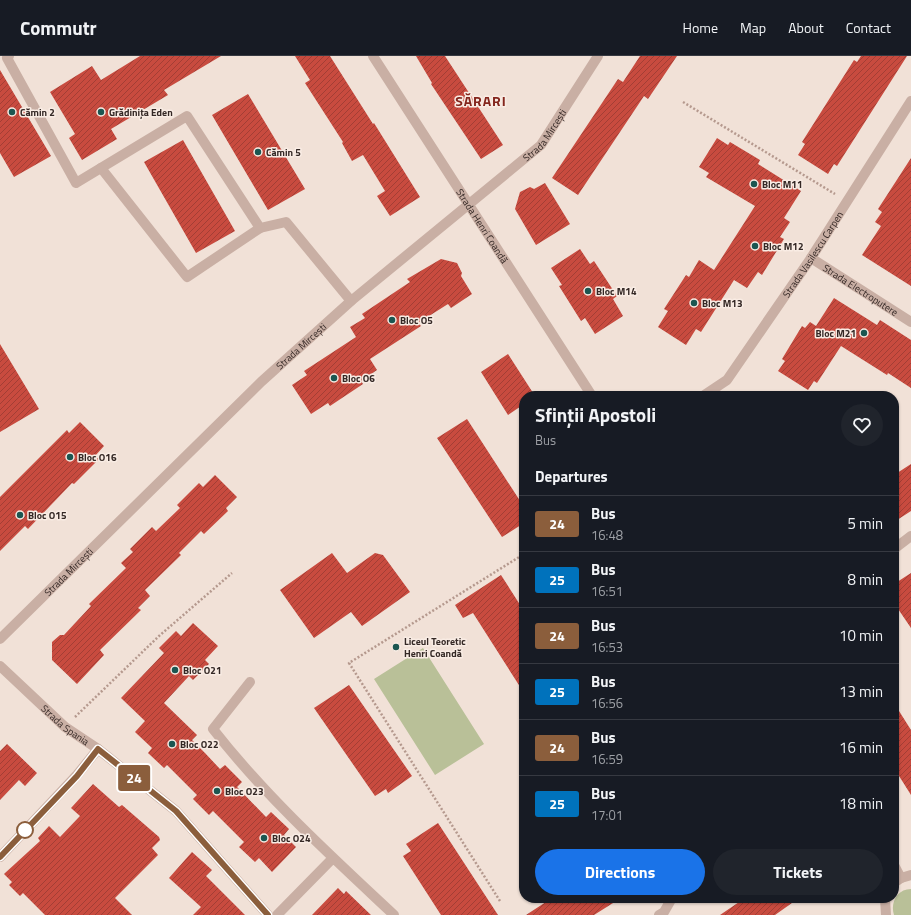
<!DOCTYPE html>
<html lang="en">
<head>
<meta charset="utf-8">
<style>
  body { margin:0; font-family:"Titillium Web",sans-serif; background:#20242c; color:#f1f3f6; height:100vh; display:flex; flex-direction:column; font-size:15px; white-space:nowrap }
  * { box-sizing:border-box; margin:0 }
  p { font-size:13px; color:#9ea1a6 }
  .icon { flex:none; width:22px; height:22px; fill:none; stroke:currentColor; stroke-width:2; stroke-linecap:round; stroke-linejoin:round }
  .map { position:relative; flex:1; overflow:hidden }
  .side { position:absolute; left:519px; top:335px; width:380px; height:512px; display:flex; flex-direction:column; background:#171b24; border-radius:16px; box-shadow:0 1px 3px #0004 }
  .side>* { flex:none }
  .badge { padding:0 8px; border-radius:3px; font-size:14px; line-height:26px }
  .map>.badge { position:absolute; translate:-50% -50%; box-shadow:0 0 0 2px #fff }
  h2 { padding:0 16px; font-size:15px; line-height:36px }
  .round { display:grid; place-items:center; flex:none; width:42px; height:42px; border-radius:21px; background:#20242c }
  .summary { display:flex; align-items:center; justify-content:space-between; height:68px; padding:0 16px }
  h1 { font-size:19px; font-weight:700; line-height:30px }
  .cta { display:flex; gap:8px; margin-top:auto; padding:8px 16px }
  .cta a { flex:1; height:46px; border-radius:24px; background:#1a73e8; color:#fff; font-size:16px; font-weight:700; line-height:46px; text-align:center }
  .cta a+a { background:#20242c; color:#f1f3f6 }
  ul { padding:0; list-style:none }
  li { display:flex; align-items:center; gap:12px; height:56px; padding:0 16px; border-top:1px solid #363941 }
  li div { flex:1 }
  li b { display:block; font-size:15px }
  li em { font-style:normal }
  li .badge { min-width:44px; font-weight:700; text-align:center }
  header { display:flex; align-items:center; gap:24px; box-sizing:border-box; height:56px; padding:0 20px; background:#171b24; border-bottom:1px solid #363941 }
  header strong { font-size:19px }
  nav { display:flex; gap:22px; margin-inline-start:auto; font-size:14px }
  .map>svg:first-child { display:block }
</style>
</head>
<body>
<header>
<strong>Commutr</strong>
<nav><a>Home</a><a>Map</a><a>About</a><a>Contact</a></nav>
</header>
<div class="map">
<svg width="911" height="859" viewBox="0 0 911 859">
  <defs>
    <pattern id="building-hatch" width="6" height="6" patternUnits="userSpaceOnUse"><rect width="6" height="6" fill="#c84b3f"/><path d="M-1 1l2-2M0 6l6-6M5 7l2-2" fill="none" stroke="#a33e35"/></pattern>
  </defs>
  <rect width="100%" height="100%" fill="#f1e1d7"/>
  <!-- grass -->
  <path fill="#b9c098" d="M423 592 484 688 435 719 374 623Z
    M911 833V859H894C890 847 897 833 911 833Z"/>
  <!-- building -->
  <path fill="url(#building-hatch)" d="M140 0H221L164 34 168 39 111 73 117 83 82 104 69 82 75 78 50 36 92 10 101 24Z
    M295 0H330L373 68 374 67 420 141 390 160 377 140 385 135 363 99 352 105 342 87 343 86 305 27 310 24Z
    M416 0H445L503 89 481 103 431 28 432 27Z
    M640 0H677L648 43 644 40 578 139 552 122 618 23 623 26Z
    M861 0H907L837 110 834 108 828 118 798 99 805 88 802 86 854 4 857 6Z
    M0 14 51 100 14 121 0 97Z
    M248 38 305 133 268 154 212 59Z
    M717 82 728 89 730 86 760 104 758 108 801 135 784 162 790 166 780 181 784 183 762 219 758 216 747 232 734 224 701 276 696 273 686 289 658 271 668 255 664 253 686 219 689 221 699 204 714 214 755 150 706 121 709 117 699 111Z
    M183 84 235 175 196 197 144 106Z
    M911 102V230L862 199 881 170 875 166 882 156 878 153Z
    M545 127 570 168 536 189 515 153 520 136 530 131 534 133Z
    M580 193 590 208 594 205 617 240 613 243 623 260 595 278 585 262 581 265 559 230 562 229 551 212Z
    M441 203 457 207 462 217 461 220 472 238 451 252 448 248 418 267 421 270 370 303 377 314 361 325 363 328 330 350 328 347 311 358 292 329 307 319 304 315 356 281 350 271 365 262 362 258 410 226 407 223Z
    M834 242 877 269 880 264 911 284V332L888 317 887 319 841 290 817 327 814 325 808 334 778 315 785 305 782 303 802 270 805 272 810 266 816 270Z
    M0 288 39 353 0 376Z
    M508 298 535 340H524V348L508 359 481 316Z
    M467 363 524 451V467L502 481 437 382Z
    M80 366 104 390 95 400 99 403 74 428 72 427 28 473 25 470 0 495V441L67 374 69 377Z
    M911 408V455L894 466V419Z
    M215 419 237 441 226 452 228 455 204 478 201 475 179 497 181 499 145 534 150 540 138 552 141 554 100 594 104 599 77 628 52 604V586L60 579H64L91 550 89 548 126 512 121 507 133 496 130 493 152 471 156 475 180 452 177 449 199 427 203 431Z
    M332 497 347 517 375 497 383 499 410 536 362 570 351 556 314 582 280 534Z
    M911 517V572L894 547V528Z
    M501 519 524 555V637L473 557 463 562 455 549Z
    M193 567 218 590 205 604 209 608 193 624 189 620 164 647 197 679 192 684 205 697 220 713 225 709 242 726 237 731 266 761 271 756 289 773 284 779 296 791 272 816 259 802 255 806 239 791 244 786 213 755 209 759 193 743 197 739 167 709 164 712 148 697 152 692 135 676 145 665 121 642 164 597 159 592 176 575 181 580Z
    M349 629 412 720 388 737 386 733 375 740 314 652Z
    M894 647 911 674V739L894 712Z
    M7 688 37 717 25 730 19 724 0 744V695Z
    M93 728 119 751 122 749 159 781 160 784 152 792 158 799 115 842 132 859H45L23 837 20 840 9 829 12 826 4 818 40 785 38 782 49 770 60 781 80 760 71 752Z
    M438 767 498 859H441L403 800 411 795 406 788Z
    M192 796 212 814 206 820 245 859H193L201 851 169 822Z
    M338 832 344 838 346 835 371 859H312Z
    M552 842H621L594 859H526Z
    M745 842H799L775 859H720Z"/>
  <g fill="none" stroke-linecap="round" stroke-linejoin="round">
    <!-- path -->
    <path stroke="#b5998e" stroke-width="2.5" stroke-dasharray="2 2" stroke-linecap="butt" d="M683 46 835 138
      M75 661 159 580 232 517
      M500 845 349 607 524 498"/>
    <!-- service -->
    <path stroke="#c9afa4" stroke-width="10" d="M250 626 213 673C266 741 331 800 394 859
      M277 859 333 802
      M659 859 664 856 672 842"/>
    <!-- minor -->
    <g stroke="#c9afa4" stroke-width="10">
      <path d="M9 0 7 2 76 127 187 60 260 172 286 166 351 245"/>
      <path d="M101 112 187 221 260 172"/>
      <path id="s1" d="M811 202 911 266"/>
      <path id="s2" d="M703 340 727 324 811 202 911 45"/>
      <path d="M894 493 911 480"/>
    </g>
    <!-- tertiary -->
    <g stroke="#c9afa4" stroke-width="10">
      <path id="s3" d="M373 0 592 340"/>
      <path id="s4" d="M0 583 261 326 351 245 541 89 598 0"/>
      <path id="s5" d="M0 610 65 671 98 693 176 755 268 859"/>
      <path d="M0 801 77 719 98 693"/>
      <path d="M894 809 901 822"/>
      <path d="M894 827 901 822 911 819"/>
      <path d="M885 842 886 859"/>
    </g>
  </g>
  <g fill="none" stroke-linecap="round" stroke-linejoin="round">
    <defs>
      <path id="line" d="M0 801 77 720 98 693 176 755 268 859"/>
    </defs>
    <!-- line casing -->
    <use href="#line" stroke="#fff" stroke-width="9"/>
    <!-- line -->
    <use href="#line" stroke="#8b5e3c" stroke-width="6"/>
  </g>
  <!-- markers -->
  <g fill="#1b5651" stroke="#f9ece4" stroke-width="1.5">
    <circle cx="12" cy="56" r="4"/>
    <circle cx="101" cy="56" r="4"/>
    <circle cx="258" cy="96" r="4"/>
    <circle cx="754" cy="128" r="4"/>
    <circle cx="755" cy="190" r="4"/>
    <circle cx="588" cy="235" r="4"/>
    <circle cx="694" cy="247" r="4"/>
    <circle cx="392" cy="264" r="4"/>
    <circle cx="864" cy="277" r="4"/>
    <circle cx="334" cy="322" r="4"/>
    <circle cx="70" cy="401" r="4"/>
    <circle cx="20" cy="459" r="4"/>
    <circle cx="396" cy="591" r="4"/>
    <circle cx="175" cy="614" r="4"/>
    <circle cx="172" cy="688" r="4"/>
    <circle cx="217" cy="735" r="4"/>
    <circle cx="264" cy="782" r="4"/>
  </g>
  <circle fill="#fff" stroke="#8b5e3c" stroke-width="2" cx="25" cy="774" r="8"/>
  <g text-anchor="middle" dominant-baseline="central" stroke-width="3" stroke-linejoin="round" paint-order="stroke">
    <!-- poi labels -->
    <g font-size="10" font-weight="bold" fill="#342825" stroke="#f9ece4" text-anchor="start">
      <text x="20" y="56">Cămin 2</text>
      <text x="109" y="56">Grădinița Eden</text>
      <text x="266" y="96">Cămin 5</text>
      <text x="762" y="128">Bloc M11</text>
      <text x="763" y="190">Bloc M12</text>
      <text x="596" y="235">Bloc M14</text>
      <text x="702" y="247">Bloc M13</text>
      <text x="400" y="264">Bloc O5</text>
      <text x="856" y="277" text-anchor="end">Bloc M21</text>
      <text x="342" y="322">Bloc O6</text>
      <text x="78" y="401">Bloc O16</text>
      <text x="28" y="459">Bloc O15</text>
      <text x="404" y="585">Liceul Teoretic<tspan x="404" dy="12">Henri Coandă</tspan></text>
      <text x="183" y="614">Bloc O21</text>
      <text x="180" y="688">Bloc O22</text>
      <text x="225" y="735">Bloc O23</text>
      <text x="272" y="782">Bloc O24</text>
    </g>
    <!-- street labels -->
    <g font-size="10" fill="#342825" stroke="#f9ece4">
      <text stroke="none"><textPath href="#s4" startOffset="743">Strada Mircești</textPath></text>
      <text stroke="none"><textPath href="#s3" startOffset="202">Strada Henri Coandă</textPath></text>
      <text stroke="none"><textPath href="#s2" startOffset="181">Strada Vasilescu Carpen</textPath></text>
      <text stroke="none"><textPath href="#s1" startOffset="59">Strada Electroputere</textPath></text>
      <text stroke="none"><textPath href="#s4" startOffset="420">Strada Mircești</textPath></text>
      <text stroke="none"><textPath href="#s4" startOffset="96">Strada Mircești</textPath></text>
      <text stroke="none"><textPath href="#s5" startOffset="88">Strada Spania</textPath></text>
    </g>
    <!-- district labels -->
    <g font-size="14" font-weight="bold" letter-spacing="1" fill="#84261d" stroke="#f9ece4">
      <text x="481" y="44">SĂRARI</text>
    </g>
  </g>
</svg>
<b class="badge" style="left:134px;top:722px;background:#8b5e3c;color:#fff">24</b>
<section class="side">
<div class="summary"><div><h1>Sfinții Apostoli</h1><p>Bus</p></div><a class="round"><svg class="icon" aria-label="heart" viewBox="0 0 24 24"><path d="M12 20l-8-8c-3-5 5-10 8-4 3-6 11-1 8 4z"/></svg></a></div>
<h2>Departures</h2>
<ul>
<li><span class="badge" style="background:#8b5e3c;color:#fff">24</span><div><b>Bus</b><p>16:48</p></div><em>5 min</em></li>
<li><span class="badge" style="background:#0072bc;color:#fff">25</span><div><b>Bus</b><p>16:51</p></div><em>8 min</em></li>
<li><span class="badge" style="background:#8b5e3c;color:#fff">24</span><div><b>Bus</b><p>16:53</p></div><em>10 min</em></li>
<li><span class="badge" style="background:#0072bc;color:#fff">25</span><div><b>Bus</b><p>16:56</p></div><em>13 min</em></li>
<li><span class="badge" style="background:#8b5e3c;color:#fff">24</span><div><b>Bus</b><p>16:59</p></div><em>16 min</em></li>
<li><span class="badge" style="background:#0072bc;color:#fff">25</span><div><b>Bus</b><p>17:01</p></div><em>18 min</em></li>
</ul>
<div class="cta"><a>Directions</a><a>Tickets</a></div>
</section>
</div>
</body>
</html>
